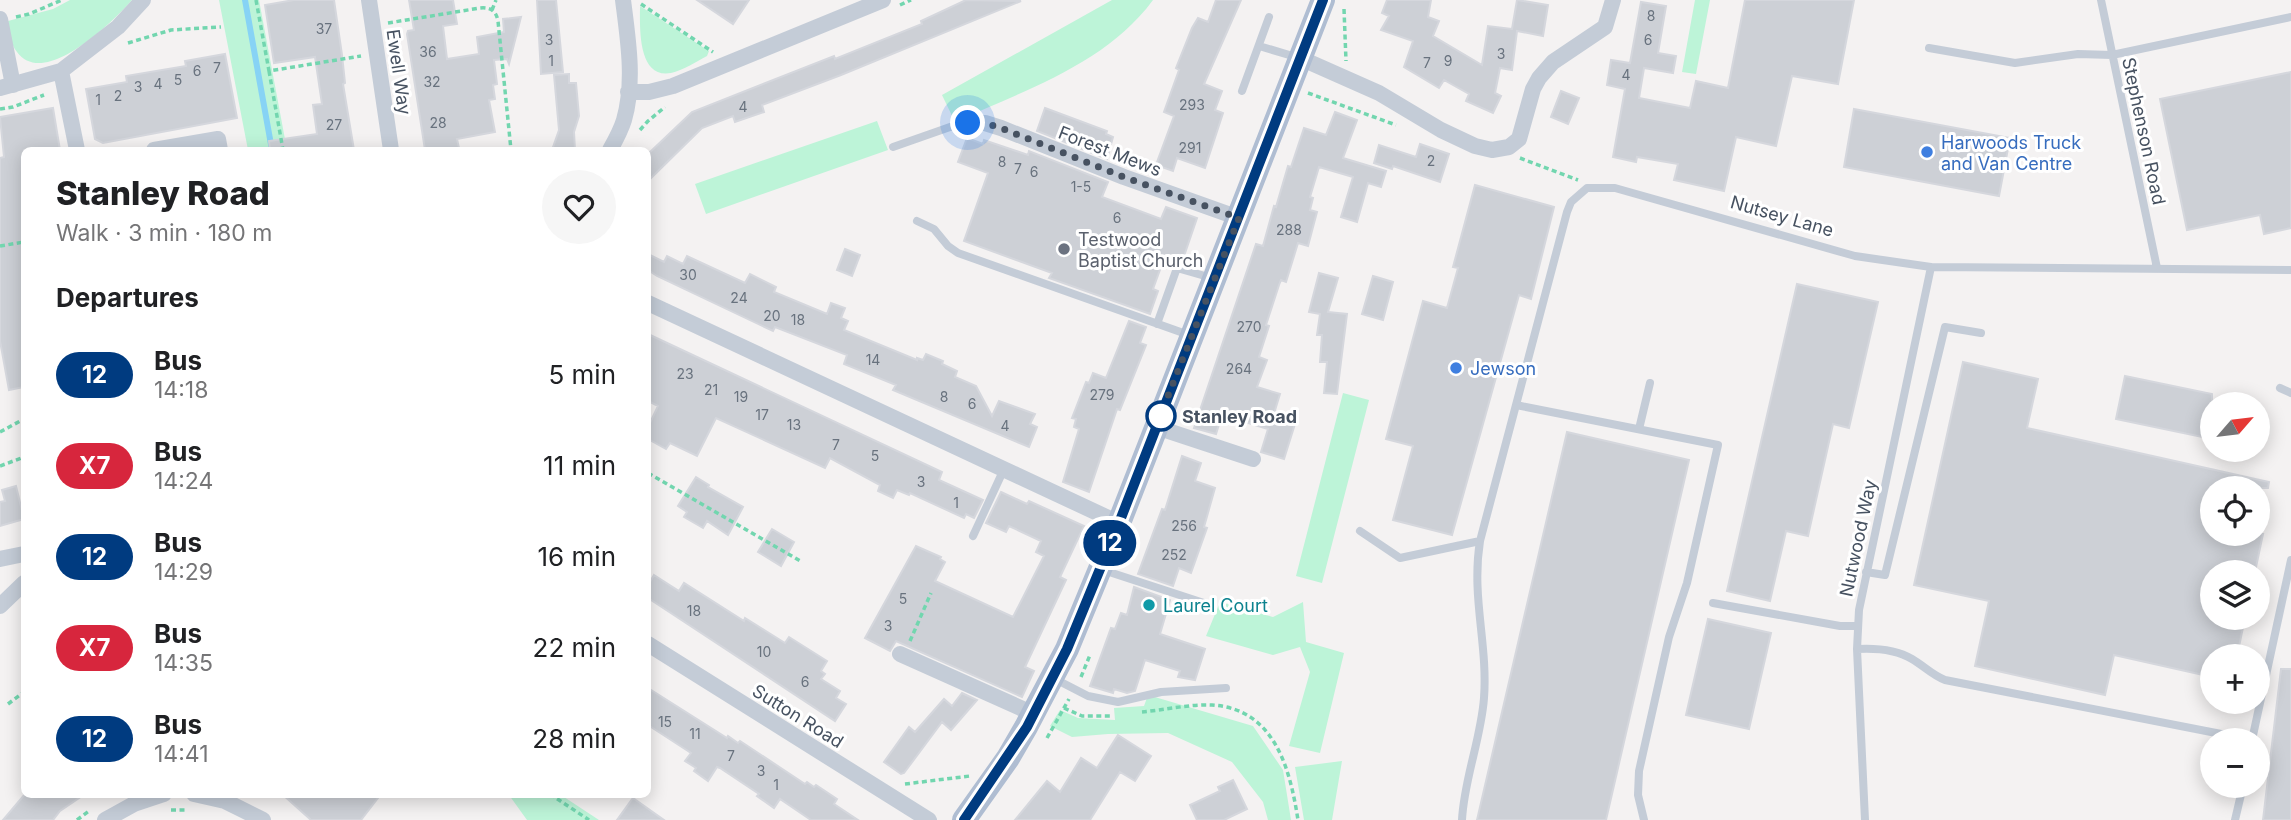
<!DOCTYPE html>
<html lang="en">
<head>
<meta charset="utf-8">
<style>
  body { margin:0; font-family:Inter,sans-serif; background:#f6f6f6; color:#202124; height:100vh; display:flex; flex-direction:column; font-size:26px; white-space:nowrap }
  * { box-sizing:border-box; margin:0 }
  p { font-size:23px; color:#757577 }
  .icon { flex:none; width:38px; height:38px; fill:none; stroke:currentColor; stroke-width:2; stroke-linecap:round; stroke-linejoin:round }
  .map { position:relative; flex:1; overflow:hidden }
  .panel { position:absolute; left:21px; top:147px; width:630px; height:651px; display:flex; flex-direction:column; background:#fff; border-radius:10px; box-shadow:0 4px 18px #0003 }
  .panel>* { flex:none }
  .badge { padding:0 14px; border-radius:23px; font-size:24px; line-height:46px }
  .needle { width:46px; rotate:62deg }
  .buttons { position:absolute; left:2200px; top:392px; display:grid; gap:14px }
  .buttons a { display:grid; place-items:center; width:70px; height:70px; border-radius:50%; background:#fff; box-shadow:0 4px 18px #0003; font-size:35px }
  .you { position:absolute; width:35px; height:35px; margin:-18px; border:5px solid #fff; border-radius:50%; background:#1a73e8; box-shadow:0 0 0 10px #1a73e833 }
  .map>.badge { position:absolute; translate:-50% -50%; box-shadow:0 0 0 4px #fff }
  h2 { padding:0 35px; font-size:26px; line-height:63px }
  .round { display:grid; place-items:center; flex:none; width:74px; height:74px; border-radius:37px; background:#f6f6f6 }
  .summary { display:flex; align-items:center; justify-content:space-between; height:119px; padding:0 35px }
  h1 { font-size:33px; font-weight:800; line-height:52px }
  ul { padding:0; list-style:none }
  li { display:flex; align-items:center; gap:21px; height:91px; padding:0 35px }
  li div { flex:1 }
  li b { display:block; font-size:26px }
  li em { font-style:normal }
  li .badge { min-width:77px; font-weight:700; text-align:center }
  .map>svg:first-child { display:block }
</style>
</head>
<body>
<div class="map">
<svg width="2291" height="820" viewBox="0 0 2291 820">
  <rect width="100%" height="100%" fill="#f4f2f2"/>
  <!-- green -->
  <path fill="#bdf4d8" d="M70 0H132C112 23 44 89 17 52 10 44 10 31 8 21L53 9Z
    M219 0H259L287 150H248Z
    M1112 0H1153C1106 64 1025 90 955 122L942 95Z
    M1695 0H1710L1696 74 1682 72Z
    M640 6 709 51 707 56C696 62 683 70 671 73 637 79 640 26 640 6Z
    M877 121 888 150 706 214 695 184Z
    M1343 393 1369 400 1322 583 1296 576Z
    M1220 602 1273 617 1303 602 1306 642 1344 653 1320 753 1289 746 1310 672 1300 647 1273 655 1206 636Z
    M1148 695 1253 726 1283 770 1291 820H1268L1263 802 1232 762 1168 733 1108 734 1072 737 1050 726 1060 710 1078 718 1115 720 1114 708 1144 706Z
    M1342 761 1332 820H1304L1295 767Z
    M509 795H561L599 820H527Z"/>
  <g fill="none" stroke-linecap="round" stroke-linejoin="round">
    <!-- stream -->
    <path stroke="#87d3f5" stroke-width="6" d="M245 0 272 150"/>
  </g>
  <!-- building -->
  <path fill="#cdd0d6" stroke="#d5d7dd" stroke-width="2" d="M294 0H334L342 55 345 83 343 84 354 150H270L269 141 317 134 313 105 322 104 315 57 274 63 265 5Z
    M409 0H453L457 24 443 26 447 59 479 54 477 37 504 32 503 19 521 17 509 64 507 59 494 60 497 84 493 85 495 99 489 100 495 132 457 139 459 148 425 150 407 34 408 31 414 30Z
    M537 0H556L563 72 541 74Z
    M697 0H749L733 24Z
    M966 0 1021 1 841 75 762 105 764 112 735 122 733 116 702 128 648 181V154L692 112 834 56 835 59 922 24 921 21Z
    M1216 0H1241L1204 84 1222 91 1215 110 1223 113 1205 168 1177 158 1173 171 1156 165 1174 116 1164 112 1179 70 1176 68 1192 28 1198 18 1208 22Z
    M1387 0H1431L1428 17 1439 21 1433 36 1482 65 1488 26 1512 29 1517 0 1548 5 1543 36 1517 31 1512 70 1500 68 1495 93 1501 96 1493 113 1466 101 1469 94 1444 80 1439 88 1404 67 1413 41 1381 30 1389 16 1382 13Z
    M1745 0H1854L1838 84 1792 76 1776 146 1736 137 1724 191 1674 180 1678 164 1637 157 1636 162 1613 157 1625 89 1607 85 1611 60 1630 63 1641 2 1666 6 1658 53 1676 56 1673 73 1644 68 1639 98 1690 108 1696 81 1728 88Z
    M225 54 237 118 103 143 95 139 86 89 127 82 126 76 186 66 185 61Z
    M2291 72V228L2264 234 2260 215 2187 230 2160 99Z
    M569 74V83H576L579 116 574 132 575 150H552L559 130 554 75Z
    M1561 91 1579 98 1568 124 1551 117Z
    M53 108 60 150H24V387L9 390 0 341V158L4 157 0 117Z
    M1045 108 1107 131 1106 134 1113 137 1107 159 1037 131Z
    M1854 109 2010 138 1999 196 1844 167Z
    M1335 112 1357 120 1343 158 1386 171 1381 187 1368 183 1357 222 1341 217 1353 177 1319 167 1310 197 1313 198 1310 210 1317 212 1308 246 1298 243 1286 282 1281 280 1279 285 1266 325 1269 326 1259 357 1267 360 1257 387 1280 394 1273 417 1295 424 1284 459 1261 452 1268 429 1222 415 1216 434 1194 428 1256 244 1263 246 1274 206 1276 207 1288 166 1291 167 1304 128 1326 135Z
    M967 138 983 144 984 140 1028 155 1029 151 1108 182 1102 197 1161 219 1166 207 1197 218 1182 262 1165 256 1153 289 1158 291 1150 314 1049 278 1052 273 964 241 988 173 958 162Z
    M1420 144 1449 154 1440 182 1393 166 1392 169 1374 163 1379 145 1416 157Z
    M1475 185 1554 207 1531 299 1519 295 1452 535 1393 520 1413 446 1386 439 1423 301 1447 308 1458 268 1453 267Z
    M845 249 860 255 852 276 837 270Z
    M648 254 664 262 667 256 683 264 687 256 745 283 750 274 776 287 774 292 827 314 831 303 845 308 841 318 848 321 844 330 917 360V358L923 360 926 354 943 361 942 364 957 371 955 377 976 386 992 416 999 401 1035 414 1030 424 1037 427 1029 447 893 390 896 385 844 364 847 355 775 327 773 331 657 276 648 270Z
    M1319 273 1338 278 1328 312 1347 314 1337 394 1324 393 1327 362H1320L1322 335H1317L1320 314 1309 312Z
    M1373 276 1393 282 1383 320 1362 314Z
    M1797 284 1878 302 1849 428 1833 424 1808 536 1786 531 1770 601 1727 591Z
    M1129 321 1146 327 1140 343 1146 345 1120 410 1117 409 1089 492 1063 482 1079 429 1074 427 1076 419 1072 418 1086 382 1089 383 1093 373 1106 378Z
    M648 334 942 472 939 480 983 500 974 518 966 514 964 518 910 493 909 495 897 490 893 498 878 491 880 485 830 458 825 468 716 418 697 456 670 443 666 449 648 439V427L658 406 648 401Z
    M1963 362 2038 379 2027 428 2269 482 2268 488H2212V534H2263L2255 572H2212V618H2245L2237 656H2212V677L2114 655 2105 695 1975 666 1989 601 1914 585Z
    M2125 376 2212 394V439L2116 419Z
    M1567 432 1689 460 1606 820H1477Z
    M1182 456 1201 463 1195 481 1215 488 1204 527 1207 528 1191 573 1179 568 1173 586 1138 574 1162 509 1165 510Z
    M696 477 709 485 708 487 743 507 728 535 707 521 703 528 684 517 687 512 678 506Z
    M16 486 24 519 0 526V502L5 501 2 490Z
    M1001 492 1027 504 1029 501 1084 526 1060 577 1066 580 1025 667 1034 671 1022 697 896 641 890 651 865 638 916 546 941 557 940 559 945 562 935 581 1013 617 1044 556 1036 552 1041 541 1009 526 1006 532 986 523Z
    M772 529 794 542 781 566 758 552Z
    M654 575 679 591 684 583 744 621 745 618 785 643 789 637 827 661 821 671 825 674 821 679 840 691 836 698 846 704 835 721 648 598V585Z
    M1134 587 1170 600 1160 634 1205 649 1195 680 1178 677 1180 671 1145 660 1135 691 1127 693 1114 689 1113 693 1090 686 1111 628 1115 629 1121 613 1127 615Z
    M1708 619 1771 633 1749 729 1686 715Z
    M2281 669H2291V820H2263Z
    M648 688 727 738 728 736 738 743 740 741 805 784 807 782 814 787 816 785 837 799 834 804 858 820H811L780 799 774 808 757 796 759 794 720 768 717 767 708 781 694 771 696 768 685 761 691 753 648 725Z
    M962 693 977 700 951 730 942 722 904 773 901 774 884 762 909 727 915 732 944 699 952 706Z
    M1118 735 1151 756 1135 781 1120 772 1090 820H1015L1047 781 1060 792 1081 758 1097 768Z
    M1233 780 1247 809 1224 820H1197L1190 805 1220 791 1218 787Z
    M25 794H85L60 811 53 820H3Z
    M282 794H381L361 820H311Z
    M633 798 664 820H617Z"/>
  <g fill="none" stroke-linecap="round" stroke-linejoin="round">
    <!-- path -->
    <path stroke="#72d6af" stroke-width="3.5" stroke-dasharray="5 3.5" stroke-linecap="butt" d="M256 0 269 71 361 56
      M641 4 713 52
      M900 5 911 0
      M1344 9 1346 61
      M492 10 496 0
      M16 17 29 14 62 0
      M388 23 480 8C491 7 496 11 498 21L511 150
      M128 43 171 30 221 27
      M269 71 283 150
      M1308 93 1396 125
      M0 109 13 107 44 95
      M640 130 648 121 665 107
      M1520 158 1578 180
      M0 246 24 242
      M0 432 24 419
      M0 466 24 457
      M648 473 802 562
      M910 641 931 593
      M1081 677 1090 655
      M8 704 24 692
      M1064 708 1082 716H1113
      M1142 712C1164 710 1190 704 1212 705 1275 709 1290 769 1298 820
      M1047 738 1069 699
      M905 784 970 776
      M550 794 589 820
      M171 810H187
      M77 820 89 811"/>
    <!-- service -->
    <path stroke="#c4ccd7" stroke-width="8" d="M2101 0 2157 268
      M1259 46 1296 57
      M1929 48 2015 63 2078 54 2112 55 2291 17
      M1242 91 1269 17
      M893 147 950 127 968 123
      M917 221 934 229 948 246 958 253 1189 335
      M1157 324 1177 268 1212 278
      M2280 388 2291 393
      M1516 405 1718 445 1687 583 1669 637 1639 771 1638 795 1644 820
      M1639 429 1650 383
      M1360 531 1400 558 1480 541
      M973 536 1004 469
      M1103 570 1207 604
      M1866 572 1885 575 1945 327 1981 333
      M1713 603 1840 626H1858
      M1857 649C1875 648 1897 650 1912 659 1924 666 1932 675 1945 680L2252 740
      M1055 679 1088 696 1118 702 1161 692 1226 688
      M2252 740 2291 560
      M1462 820C1464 779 1481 739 1484 698 1488 644 1471 597 1480 541L1567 212 1571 202 1587 188H1615L1855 256 1931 267 2291 270
      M1865 820 1857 649 1859 610 1931 267
      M2235 820 2243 786"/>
    <!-- minor -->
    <path stroke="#c4ccd7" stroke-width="16" d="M369 0 391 150
      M0 19 13 85
      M1300 58 1379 93 1441 130 1475 146 1492 150 1509 147 1519 139 1533 89 1539 78 1553 62 1605 27 1613 0
      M61 71 77 150
      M0 88 61 71 118 27 143 0
      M628 92H649L673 86 883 0
      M968 123H985L1001 128 1124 177 1239 218
      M154 150 218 139 220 150
      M610 150C615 141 621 130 624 120 635 82 628 39 623 0
      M648 303 1119 523
      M1156 427 1253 459
      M0 559 24 554
      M0 606 24 583
      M648 644 929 820
      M900 654 1034 714
      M194 794 225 801 263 820
      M105 820 134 804 164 794"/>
    <!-- primary -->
    <path stroke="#afbdd2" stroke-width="24" d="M964 820 1008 758 1026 727 1067 649 1119 523 1323 0"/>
  </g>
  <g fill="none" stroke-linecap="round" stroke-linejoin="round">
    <defs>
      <path id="line" d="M964 820 1027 727 1067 649 1119 523 1323 0"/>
    </defs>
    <!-- line casing -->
    <use href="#line" stroke="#fff" stroke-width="16"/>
    <!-- line -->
    <use href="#line" stroke="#003b80" stroke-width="10"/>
    <!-- walk -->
    <path stroke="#475261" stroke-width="7" stroke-dasharray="0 12.6" d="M968 123H985L1001 128 1124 177 1239 218 1156 426 1161 416"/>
  </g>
  <!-- markers -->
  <g fill="#3f7fe0" stroke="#fff" stroke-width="2.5">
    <circle cx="1927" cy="152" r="7"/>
    <circle cx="1456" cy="368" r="7"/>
  </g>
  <circle fill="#6b7280" stroke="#fff" stroke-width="2.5" cx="1064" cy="249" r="7"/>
  <circle fill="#fff" stroke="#003b80" stroke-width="3.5" cx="1161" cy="416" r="14"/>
  <circle fill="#0f9aa8" stroke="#fff" stroke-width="2.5" cx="1149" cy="605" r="7"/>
  <g text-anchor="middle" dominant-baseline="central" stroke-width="6" stroke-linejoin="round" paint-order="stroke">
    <!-- number labels -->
    <g font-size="14" fill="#68727e">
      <text x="1651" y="15">8</text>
      <text x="324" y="28">37</text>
      <text x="549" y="39">3</text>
      <text x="1648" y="39">6</text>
      <text x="428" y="51">36</text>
      <text x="1501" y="53">3</text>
      <text x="551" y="60">1</text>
      <text x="1448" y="60">9</text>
      <text x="1427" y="62">7</text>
      <text x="217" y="67">7</text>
      <text x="197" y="70">6</text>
      <text x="1626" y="74">4</text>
      <text x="178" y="79">5</text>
      <text x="432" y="81">32</text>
      <text x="158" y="83">4</text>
      <text x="138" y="86">3</text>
      <text x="118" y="95">2</text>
      <text x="98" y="99">1</text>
      <text x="1192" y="104">293</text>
      <text x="743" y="106">4</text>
      <text x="438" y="122">28</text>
      <text x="334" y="124">27</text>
      <text x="1190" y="147">291</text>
      <text x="1431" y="160">2</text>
      <text x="1002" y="161">8</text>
      <text x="1018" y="168">7</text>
      <text x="1034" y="171">6</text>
      <text x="1081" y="186">1-5</text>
      <text x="1117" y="217">6</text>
      <text x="1289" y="229">288</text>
      <text x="688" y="274">30</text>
      <text x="739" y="297">24</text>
      <text x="772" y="315">20</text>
      <text x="798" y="319">18</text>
      <text x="1249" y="326">270</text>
      <text x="873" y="359">14</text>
      <text x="1239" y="368">264</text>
      <text x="685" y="373">23</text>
      <text x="711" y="389">21</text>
      <text x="1102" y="394">279</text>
      <text x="741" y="396">19</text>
      <text x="944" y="396">8</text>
      <text x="972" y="403">6</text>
      <text x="762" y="414">17</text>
      <text x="794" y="424">13</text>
      <text x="1005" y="425">4</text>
      <text x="836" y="444">7</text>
      <text x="875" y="455">5</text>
      <text x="921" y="481">3</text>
      <text x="956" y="502">1</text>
      <text x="1184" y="525">256</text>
      <text x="1174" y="554">252</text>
      <text x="903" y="598">5</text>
      <text x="694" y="610">18</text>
      <text x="888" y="625">3</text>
      <text x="764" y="651">10</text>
      <text x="805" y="681">6</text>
      <text x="665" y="721">15</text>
      <text x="695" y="733">11</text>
      <text x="731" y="755">7</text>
      <text x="761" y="770">3</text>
      <text x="776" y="784">1</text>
    </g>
    <!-- street labels -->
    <g font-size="18" fill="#475261" stroke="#fff">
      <text transform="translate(399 72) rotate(82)">Ewell Way</text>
      <text transform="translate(2144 131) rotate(78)">Stephenson Road</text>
      <text transform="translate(1110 151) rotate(21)">Forest Mews</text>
      <text transform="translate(1782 216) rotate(16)">Nutsey Lane</text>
      <text transform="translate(1858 538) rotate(-78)">Nutwood Way</text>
      <text transform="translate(798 716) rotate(32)">Sutton Road</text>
    </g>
    <!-- shop labels -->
    <g font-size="18" fill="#366cbe" stroke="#fff" text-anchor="start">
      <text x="1941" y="142">Harwoods Truck<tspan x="1941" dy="21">and Van Centre</tspan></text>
      <text x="1470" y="368">Jewson</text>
    </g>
    <!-- worship labels -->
    <g font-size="18" fill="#5b616d" stroke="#fff" text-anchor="start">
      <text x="1078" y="239">Testwood<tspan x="1078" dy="21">Baptist Church</tspan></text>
    </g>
    <!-- stop labels -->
    <g font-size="18" font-weight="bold" fill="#475261" stroke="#fff" text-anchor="start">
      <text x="1182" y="416">Stanley Road</text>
    </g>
    <!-- culture labels -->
    <g font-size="18" fill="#0d838f" stroke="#fff" text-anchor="start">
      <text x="1163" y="605">Laurel Court</text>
    </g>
  </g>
</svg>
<div class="buttons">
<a><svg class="needle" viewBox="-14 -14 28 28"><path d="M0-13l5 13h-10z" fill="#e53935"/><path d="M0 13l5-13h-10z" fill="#757577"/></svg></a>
<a><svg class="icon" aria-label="locate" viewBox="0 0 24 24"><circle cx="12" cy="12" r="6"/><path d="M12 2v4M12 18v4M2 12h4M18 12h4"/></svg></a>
<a><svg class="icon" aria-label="layers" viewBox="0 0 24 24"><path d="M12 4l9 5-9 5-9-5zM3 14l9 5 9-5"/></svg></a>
<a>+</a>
<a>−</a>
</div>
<div class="you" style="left:968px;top:123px"></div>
<b class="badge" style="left:1110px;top:543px;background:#003b80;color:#fff">12</b>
<section class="panel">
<div class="summary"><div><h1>Stanley Road</h1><p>Walk · 3 min · 180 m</p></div><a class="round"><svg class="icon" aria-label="heart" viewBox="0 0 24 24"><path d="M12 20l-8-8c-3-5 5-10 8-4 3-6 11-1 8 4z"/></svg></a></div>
<h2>Departures</h2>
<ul>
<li><span class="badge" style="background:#003b80;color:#fff">12</span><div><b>Bus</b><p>14:18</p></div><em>5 min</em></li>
<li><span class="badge" style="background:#d7263d;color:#fff">X7</span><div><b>Bus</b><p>14:24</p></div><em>11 min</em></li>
<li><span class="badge" style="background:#003b80;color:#fff">12</span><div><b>Bus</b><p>14:29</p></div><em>16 min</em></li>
<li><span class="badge" style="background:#d7263d;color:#fff">X7</span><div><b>Bus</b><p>14:35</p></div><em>22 min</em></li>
<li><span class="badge" style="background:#003b80;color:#fff">12</span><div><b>Bus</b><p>14:41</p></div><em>28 min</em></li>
</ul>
</section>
</div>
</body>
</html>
